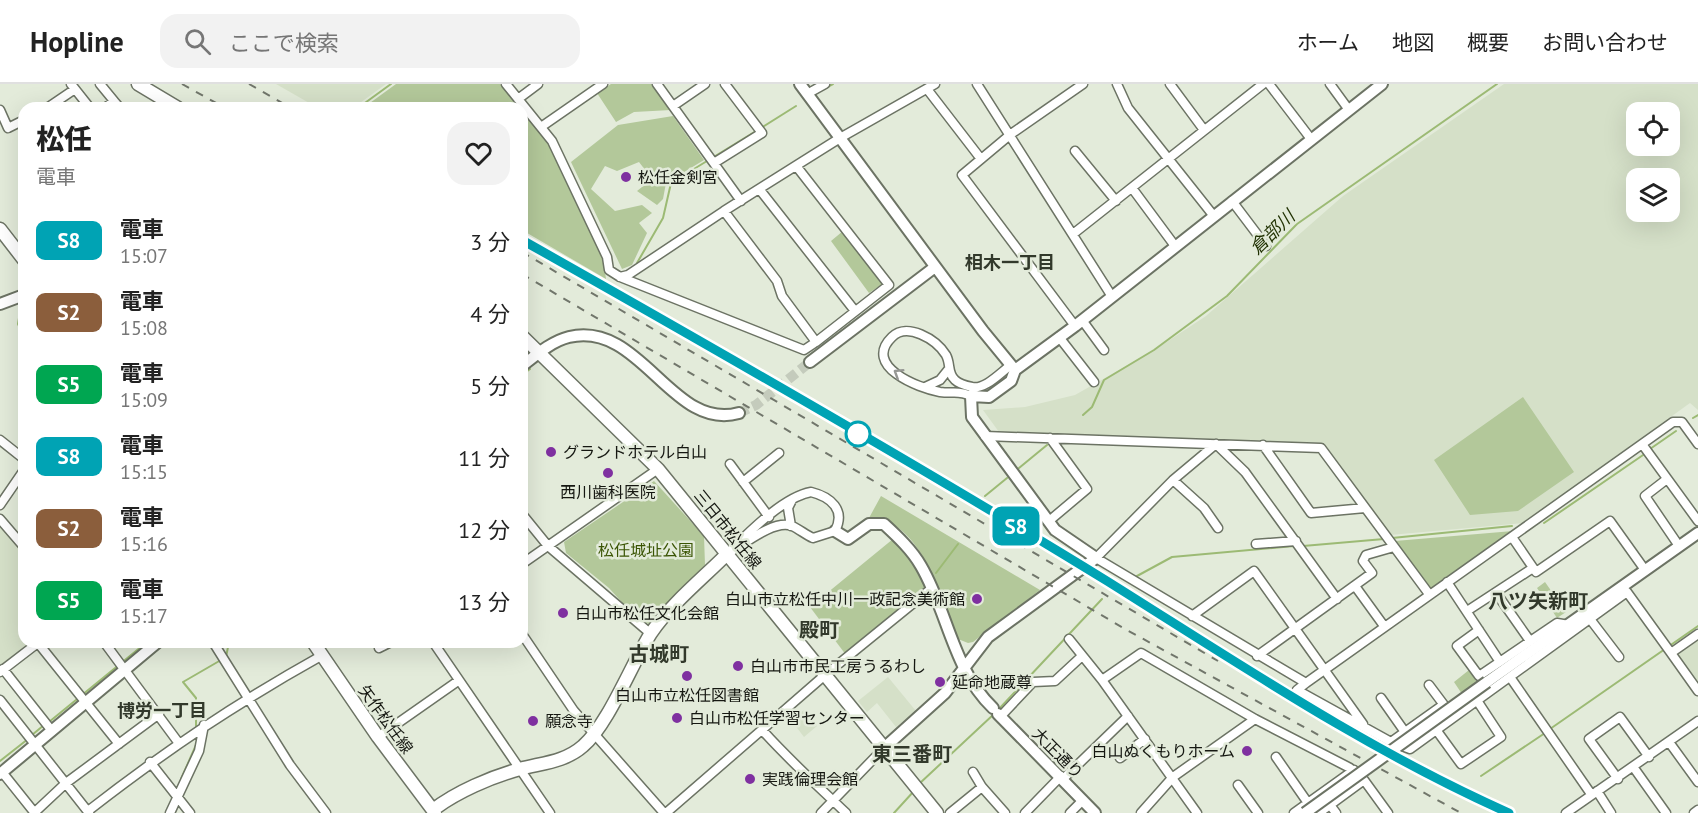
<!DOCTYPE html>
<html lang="ja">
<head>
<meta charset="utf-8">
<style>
  body { margin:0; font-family:"PT Sans","Noto Sans JP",sans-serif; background:#f2f2f2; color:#222; height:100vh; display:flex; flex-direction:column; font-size:22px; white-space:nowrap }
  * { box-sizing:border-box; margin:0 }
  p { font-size:20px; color:#767676 }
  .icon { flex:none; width:33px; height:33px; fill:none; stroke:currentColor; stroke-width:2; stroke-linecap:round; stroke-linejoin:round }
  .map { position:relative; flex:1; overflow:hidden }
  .details { position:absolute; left:18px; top:18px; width:510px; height:546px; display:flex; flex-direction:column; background:#fff; border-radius:18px; box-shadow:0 6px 24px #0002 }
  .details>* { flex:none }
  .badge { padding:0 12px; border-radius:9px; font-size:21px; line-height:39px }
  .tools { position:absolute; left:1626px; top:18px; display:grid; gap:12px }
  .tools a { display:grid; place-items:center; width:54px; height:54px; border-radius:12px; background:#fff; box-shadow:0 6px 24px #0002; font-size:30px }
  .map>.badge { position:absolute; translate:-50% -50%; box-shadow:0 0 0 3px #fff }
  .round { display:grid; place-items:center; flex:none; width:63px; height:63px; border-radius:18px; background:#f2f2f2 }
  .summary { display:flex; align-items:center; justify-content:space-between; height:102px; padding:0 18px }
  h1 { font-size:28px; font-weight:800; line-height:45px }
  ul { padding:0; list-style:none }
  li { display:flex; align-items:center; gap:18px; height:72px; padding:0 18px }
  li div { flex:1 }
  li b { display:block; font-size:22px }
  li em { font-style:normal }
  li .badge { min-width:66px; font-weight:700; text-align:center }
  header { display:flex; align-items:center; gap:36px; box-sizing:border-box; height:84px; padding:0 30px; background:#fff; border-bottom:2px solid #e0e0e0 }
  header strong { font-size:28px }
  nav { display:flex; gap:33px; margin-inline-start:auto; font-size:21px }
  .search { width:420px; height:54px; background:#f2f2f2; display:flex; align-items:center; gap:15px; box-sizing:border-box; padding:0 21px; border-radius:18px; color:#767676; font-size:22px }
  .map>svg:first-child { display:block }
</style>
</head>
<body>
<header>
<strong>Hopline</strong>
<div class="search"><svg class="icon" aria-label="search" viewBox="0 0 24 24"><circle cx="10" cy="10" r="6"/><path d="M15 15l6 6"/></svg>ここで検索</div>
<nav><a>ホーム</a><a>地図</a><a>概要</a><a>お問い合わせ</a></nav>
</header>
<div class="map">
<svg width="1698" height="729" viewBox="0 0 1698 729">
  <rect width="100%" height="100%" fill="#e3ebda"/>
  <!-- built -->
  <path fill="#d5e0c8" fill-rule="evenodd" d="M276 0H386L353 24H318Z
    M1504 0H1698V326L1690 319 1524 439 1390 451 1323 359 999 348 983 326 1025 323 1075 311 1156 265 1206 232 1343 112ZM1636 28H1670V62H1636ZM1636 94H1670V128H1636Z
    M0 440 24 468V558H32L0 581Z
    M1698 554V602L1677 572Z
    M888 593 916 627 896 643 877 619 867 628 858 617Z
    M804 626 817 642 804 653 791 636Z"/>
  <!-- green -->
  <path fill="#b3c89a" d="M396 0H500L519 24H363Z
    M611 0H653L671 26 634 28 616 38 597 9Z
    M522 27 552 65 603 174 606 195 522 146Z
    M673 32 704 76 666 99 663 115 657 121 637 107 652 95 639 78 617 87 605 82 591 105 615 127 642 121 652 129 639 139 647 149 632 181 622 185 571 78 618 41Z
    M843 147 884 199 869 209 831 157Z
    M1523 313 1574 388 1518 427 1470 431 1434 376Z
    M654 397 704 452 705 481 649 540 635 533 609 504 566 469 564 458Z
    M881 412 1040 506 973 558 968 559 958 555C944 517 919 432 869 434Z
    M1513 447 1430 506 1395 457Z
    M893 455 921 486 928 504 846 571 810 523Z
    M1545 498 1566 528 1557 534 1537 504Z
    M1469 586 1478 600 1462 610 1454 598Z"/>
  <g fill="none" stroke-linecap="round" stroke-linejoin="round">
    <!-- stream -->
    <path stroke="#9cba74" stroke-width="2" d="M822 6 833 0
      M358 24 391 0
      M761 44 796 22
      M712 74 756 47
      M637 179 663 134 671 99 707 77
      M24 231 19 234 18 240 24 252
      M522 291 530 285
      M1083 331 1092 323 1104 296 1154 266 1227 212 1297 140 1497 0
      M1693 334 1698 331
      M1650 365 1676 347
      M1019 384 1047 361
      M985 412 1007 394
      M1544 439 1646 369
      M1392 454 1512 442
      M1303 462 1384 455
      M936 489 958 460
      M1137 492 1172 473 1294 462
      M226 573 229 558
      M998 626 1102 515
      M49 638 147 558
      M196 642V614L183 598 221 576
      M1550 645 1698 542
      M32 651 44 641
      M0 677 28 655
      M1481 692 1545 649
      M181 695 196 661
      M919 700 994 630
      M894 729 914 707"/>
    <!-- tertiary-tunnel -->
    <path stroke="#c4cbbc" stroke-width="10" stroke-dasharray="10 5" stroke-linecap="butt" d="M739 329 756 321 810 278"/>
    <defs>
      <path id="minor" d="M71 0 90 24
        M100 0 114 17
        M506 0 552 57 607 173 609 186 620 193 804 266 816 258 782 212 777 197 724 127
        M657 0 741 117
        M977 0 1111 211
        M1117 0 1128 24 1213 131
        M1170 0 1204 46
        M1269 0 1311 55
        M1330 0 1349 26
        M927 5 981 75
        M807 10 825 0
        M518 15 538 0
        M673 22 705 0
        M47 24 75 5
        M105 24 114 17 120 24
        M0 26 8 44 24 36
        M541 43 603 0
        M1075 67 1116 117
        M714 79 762 49 725 0
        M797 83 889 201 816 258
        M1132 104 1175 162
        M760 106 855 227
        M1232 117 1266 162
        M1073 150 1263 0
        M620 193 628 191 724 127 840 54 935 0
        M1082 236 1104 266
        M1075 242 962 91 1011 50 1083 0
        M1059 253 1094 298
        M925 303 940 296 948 286
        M975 304 971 312C958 306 954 310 940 308 918 304 862 282 892 253 907 238 936 255 946 271 951 280 947 289 955 296 959 300 967 302 972 303 985 306 1001 288 1011 281
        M985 352 1321 364 1429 510
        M0 356 24 375
        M1642 360 1698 437
        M1263 361 1311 429 1365 424
        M730 380 769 433
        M1667 395 1645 412 1679 462
        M1173 396 1204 424 1218 444
        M743 398 779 369
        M811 408C831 413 846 426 835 447L813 454C806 451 799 445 792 442 774 435 743 461 727 470 747 450 783 413 811 408Z
        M0 421 24 386
        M522 430 548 462 651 550
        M0 435 24 463
        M1049 437 1087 405 1050 354
        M791 442 788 424 792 416
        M1512 453 1536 488 1610 437 1645 486
        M1256 460 1296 457
        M522 480 658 385
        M1447 498 1500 578
        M1355 502 1384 542
        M1497 510 1530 557
        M1337 515 1245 388 1216 360 1173 396 1096 474 1306 599 1673 338H1682L1698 360
        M1467 527 1533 484
        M1192 532 1254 487 1363 640
        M1590 535 1619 573
        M1479 546 1457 562 1479 592 1557 539 1569 541
        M522 550 574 627 664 729
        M1069 555 1102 596 1197 729
        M104 558 178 658
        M213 558 290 681 326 729
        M433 558 550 729
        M38 559 119 660
        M379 564 391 558
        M1671 569 1698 607
        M1257 572 1372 489 1363 477 1366 471 1394 463
        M3 585 52 647
        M0 588 39 558
        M1510 593 1591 710
        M1102 596 1141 569 1255 635 1350 684
        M1306 599 1297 606 1391 658 1410 665 1627 508 1671 569 1698 550
        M1429 601 1447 625
        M1381 614 1407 651
        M0 616 89 729
        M1000 633 1033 598 1055 597 1082 572
        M763 647C789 676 818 702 846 729
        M1437 647 1461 680 1501 653 1478 618
        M378 653 458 597
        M1391 658 1443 621
        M1669 658 1698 698
        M1276 673 1308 719
        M1120 674 1145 655
        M150 678 190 729
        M1634 684 1666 729
        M2 688 34 728
        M973 688 982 703 1005 729
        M1064 694 1128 632
        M1618 695 1589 655 1620 633 1649 673
        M1238 701 1258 729
        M1597 707 1611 729
        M1330 721 1336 729
        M88 727C165 667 235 620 321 572
        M34 729 66 699 159 630
        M170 729 199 667 204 641
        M666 729 825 591 932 504
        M821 729 884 664
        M950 729 982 703
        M1025 729 1061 692
        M1070 729 1083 716
        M1141 729 1173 693 1255 635
        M1294 729 1354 686 1357 690
        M1319 729 1364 696 1388 729
        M1566 729 1698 637
        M1694 729 1698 726"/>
      <path id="tertiary" d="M800 0 983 247 1015 286
        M0 220 24 211
        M810 278 935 183
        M522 282C536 271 552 257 569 253 641 236 672 348 739 329
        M835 447 848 455 869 440H884C897 452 912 466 921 482 948 528 953 586 993 624
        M1487 598 1698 449
        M998 630 1095 729
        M884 664 945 609 988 553 1096 474 1055 446 972 333 971 312 989 313 1011 297 1015 286 1075 242 1382 0
        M0 690 158 558"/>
      <path id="secondary" d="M138 0 178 24
        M0 145 24 176
        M522 252 658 385 937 729
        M313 558 378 653 435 729
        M433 726C456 708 491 693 520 685 542 679 565 678 583 662 608 641 632 579 651 549 671 520 702 495 727 470"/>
    </defs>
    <!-- minor casing -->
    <use href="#minor" stroke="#6c7364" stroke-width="11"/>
    <!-- tertiary casing -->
    <use href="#tertiary" stroke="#6c7364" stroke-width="14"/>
    <!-- secondary casing -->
    <use href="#secondary" stroke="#6c7364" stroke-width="15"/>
    <!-- minor -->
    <use href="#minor" stroke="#fff" stroke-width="8"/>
    <!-- tertiary -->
    <use href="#tertiary" stroke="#fff" stroke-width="10"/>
    <!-- secondary -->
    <use href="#secondary" stroke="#fff" stroke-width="12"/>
    <!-- rail -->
    <path stroke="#71766b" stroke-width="2" stroke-dasharray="8 8" stroke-linecap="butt" d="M182 0 225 24
      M249 0 291 24
      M522 156C717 266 910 379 1102 494 1236 575 1365 665 1509 729
      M522 168 1218 577
      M522 190 1125 545 1461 729"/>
    <defs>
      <path id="tertiary-bridge" d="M1305 729 1487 598"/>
    </defs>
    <!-- tertiary-bridge casing -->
    <use href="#tertiary-bridge" stroke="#6c7364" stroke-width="14" stroke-linecap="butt"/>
    <!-- tertiary-bridge -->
    <use href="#tertiary-bridge" stroke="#fff" stroke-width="10"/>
  </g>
  <!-- one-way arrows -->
  <defs><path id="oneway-chevron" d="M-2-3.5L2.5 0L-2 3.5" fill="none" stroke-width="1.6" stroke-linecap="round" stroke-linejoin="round" transform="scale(1.5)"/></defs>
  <use stroke="#969794" href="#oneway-chevron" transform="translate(898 289) rotate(-148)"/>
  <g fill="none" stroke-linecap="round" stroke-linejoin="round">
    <defs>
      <path id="line" d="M522 156C719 267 915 379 1107 497 1238 579 1367 666 1509 729"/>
    </defs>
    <!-- line casing -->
    <use href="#line" stroke="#fff" stroke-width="14"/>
    <!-- line -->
    <use href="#line" stroke="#00a3b4" stroke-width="9"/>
  </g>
  <!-- markers -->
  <g fill="#7f30a0" stroke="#e3ebda" stroke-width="2">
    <circle cx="626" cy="93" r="6"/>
    <circle cx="551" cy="368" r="6"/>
    <circle cx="608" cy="389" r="6"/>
    <circle cx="977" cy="515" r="6"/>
    <circle cx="563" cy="529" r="6"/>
    <circle cx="738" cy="582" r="6"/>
    <circle cx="687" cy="592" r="6"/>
    <circle cx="940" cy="598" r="6"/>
    <circle cx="677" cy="634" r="6"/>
    <circle cx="533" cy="637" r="6"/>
    <circle cx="1247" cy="667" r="6"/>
    <circle cx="750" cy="695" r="6"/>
  </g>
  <circle fill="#fff" stroke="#00a3b4" stroke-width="3" cx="858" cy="350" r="12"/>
  <g text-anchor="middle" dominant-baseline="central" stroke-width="5" stroke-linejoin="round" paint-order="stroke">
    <!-- poi labels -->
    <g font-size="16" fill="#151711" stroke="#e3ebda" text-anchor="start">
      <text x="638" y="93">松任金剣宮</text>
      <text x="563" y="368">グランドホテル白山</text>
      <text x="608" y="408" text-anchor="middle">西川歯科医院</text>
      <text x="965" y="515" text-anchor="end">白山市立松任中川一政記念美術館</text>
      <text x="575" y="529">白山市松任文化会館</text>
      <text x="750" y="582">白山市市民工房うるわし</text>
      <text x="952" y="598">延命地蔵尊</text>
      <text x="687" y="611" text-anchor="middle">白山市立松任図書館</text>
      <text x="689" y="634">白山市松任学習センター</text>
      <text x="545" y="637">願念寺</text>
      <text x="1235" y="667" text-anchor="end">白山ぬくもりホーム</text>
      <text x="762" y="695">実践倫理会館</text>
    </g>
    <!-- street labels -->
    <g font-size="16" fill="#151711" stroke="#e3ebda">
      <text transform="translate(728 445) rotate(51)">三日市松任線</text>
      <text transform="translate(386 635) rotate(54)">矢作松任線</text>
      <text transform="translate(1058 669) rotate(45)">大正通り</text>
    </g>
    <!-- park labels -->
    <g font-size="16" fill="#3b5505" stroke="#e3ebda">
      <text x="646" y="466">松任城址公園</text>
    </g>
    <!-- water labels -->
    <g font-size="18" font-style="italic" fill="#1f3000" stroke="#e3ebda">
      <text transform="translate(1272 148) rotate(-44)">倉部川</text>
    </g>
    <!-- neighbourhood labels -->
    <g font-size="18" font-weight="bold" fill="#32392b" stroke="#e3ebda">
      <text x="1010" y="178">相木一丁目</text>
      <text x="162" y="626">博労一丁目</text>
    </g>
    <!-- quarter labels -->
    <g font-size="20" font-weight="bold" fill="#32392b" stroke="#e3ebda">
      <text x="1538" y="517">八ツ矢新町</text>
      <text x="819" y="546">殿町</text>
      <text x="659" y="570">古城町</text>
      <text x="912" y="670">東三番町</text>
    </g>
  </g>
</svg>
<div class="tools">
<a><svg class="icon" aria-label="locate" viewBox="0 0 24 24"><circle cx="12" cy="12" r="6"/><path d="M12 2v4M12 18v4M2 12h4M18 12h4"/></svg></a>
<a><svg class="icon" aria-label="layers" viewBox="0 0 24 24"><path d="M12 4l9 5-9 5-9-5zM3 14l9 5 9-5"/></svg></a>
</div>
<b class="badge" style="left:1016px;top:442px;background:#00a3b4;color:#fff">S8</b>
<section class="details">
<div class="summary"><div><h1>松任</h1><p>電車</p></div><a class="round"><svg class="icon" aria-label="heart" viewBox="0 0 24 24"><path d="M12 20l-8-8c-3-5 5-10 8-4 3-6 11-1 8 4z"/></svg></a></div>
<ul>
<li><span class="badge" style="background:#00a3b4;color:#fff">S8</span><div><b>電車</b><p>15:07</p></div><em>3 分</em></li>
<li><span class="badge" style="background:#8b5e3c;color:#fff">S2</span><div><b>電車</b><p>15:08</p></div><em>4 分</em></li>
<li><span class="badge" style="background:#00a651;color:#fff">S5</span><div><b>電車</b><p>15:09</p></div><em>5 分</em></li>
<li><span class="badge" style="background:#00a3b4;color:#fff">S8</span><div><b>電車</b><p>15:15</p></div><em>11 分</em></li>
<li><span class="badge" style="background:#8b5e3c;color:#fff">S2</span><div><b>電車</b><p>15:16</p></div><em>12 分</em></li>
<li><span class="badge" style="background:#00a651;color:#fff">S5</span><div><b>電車</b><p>15:17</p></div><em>13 分</em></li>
</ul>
</section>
</div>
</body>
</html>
